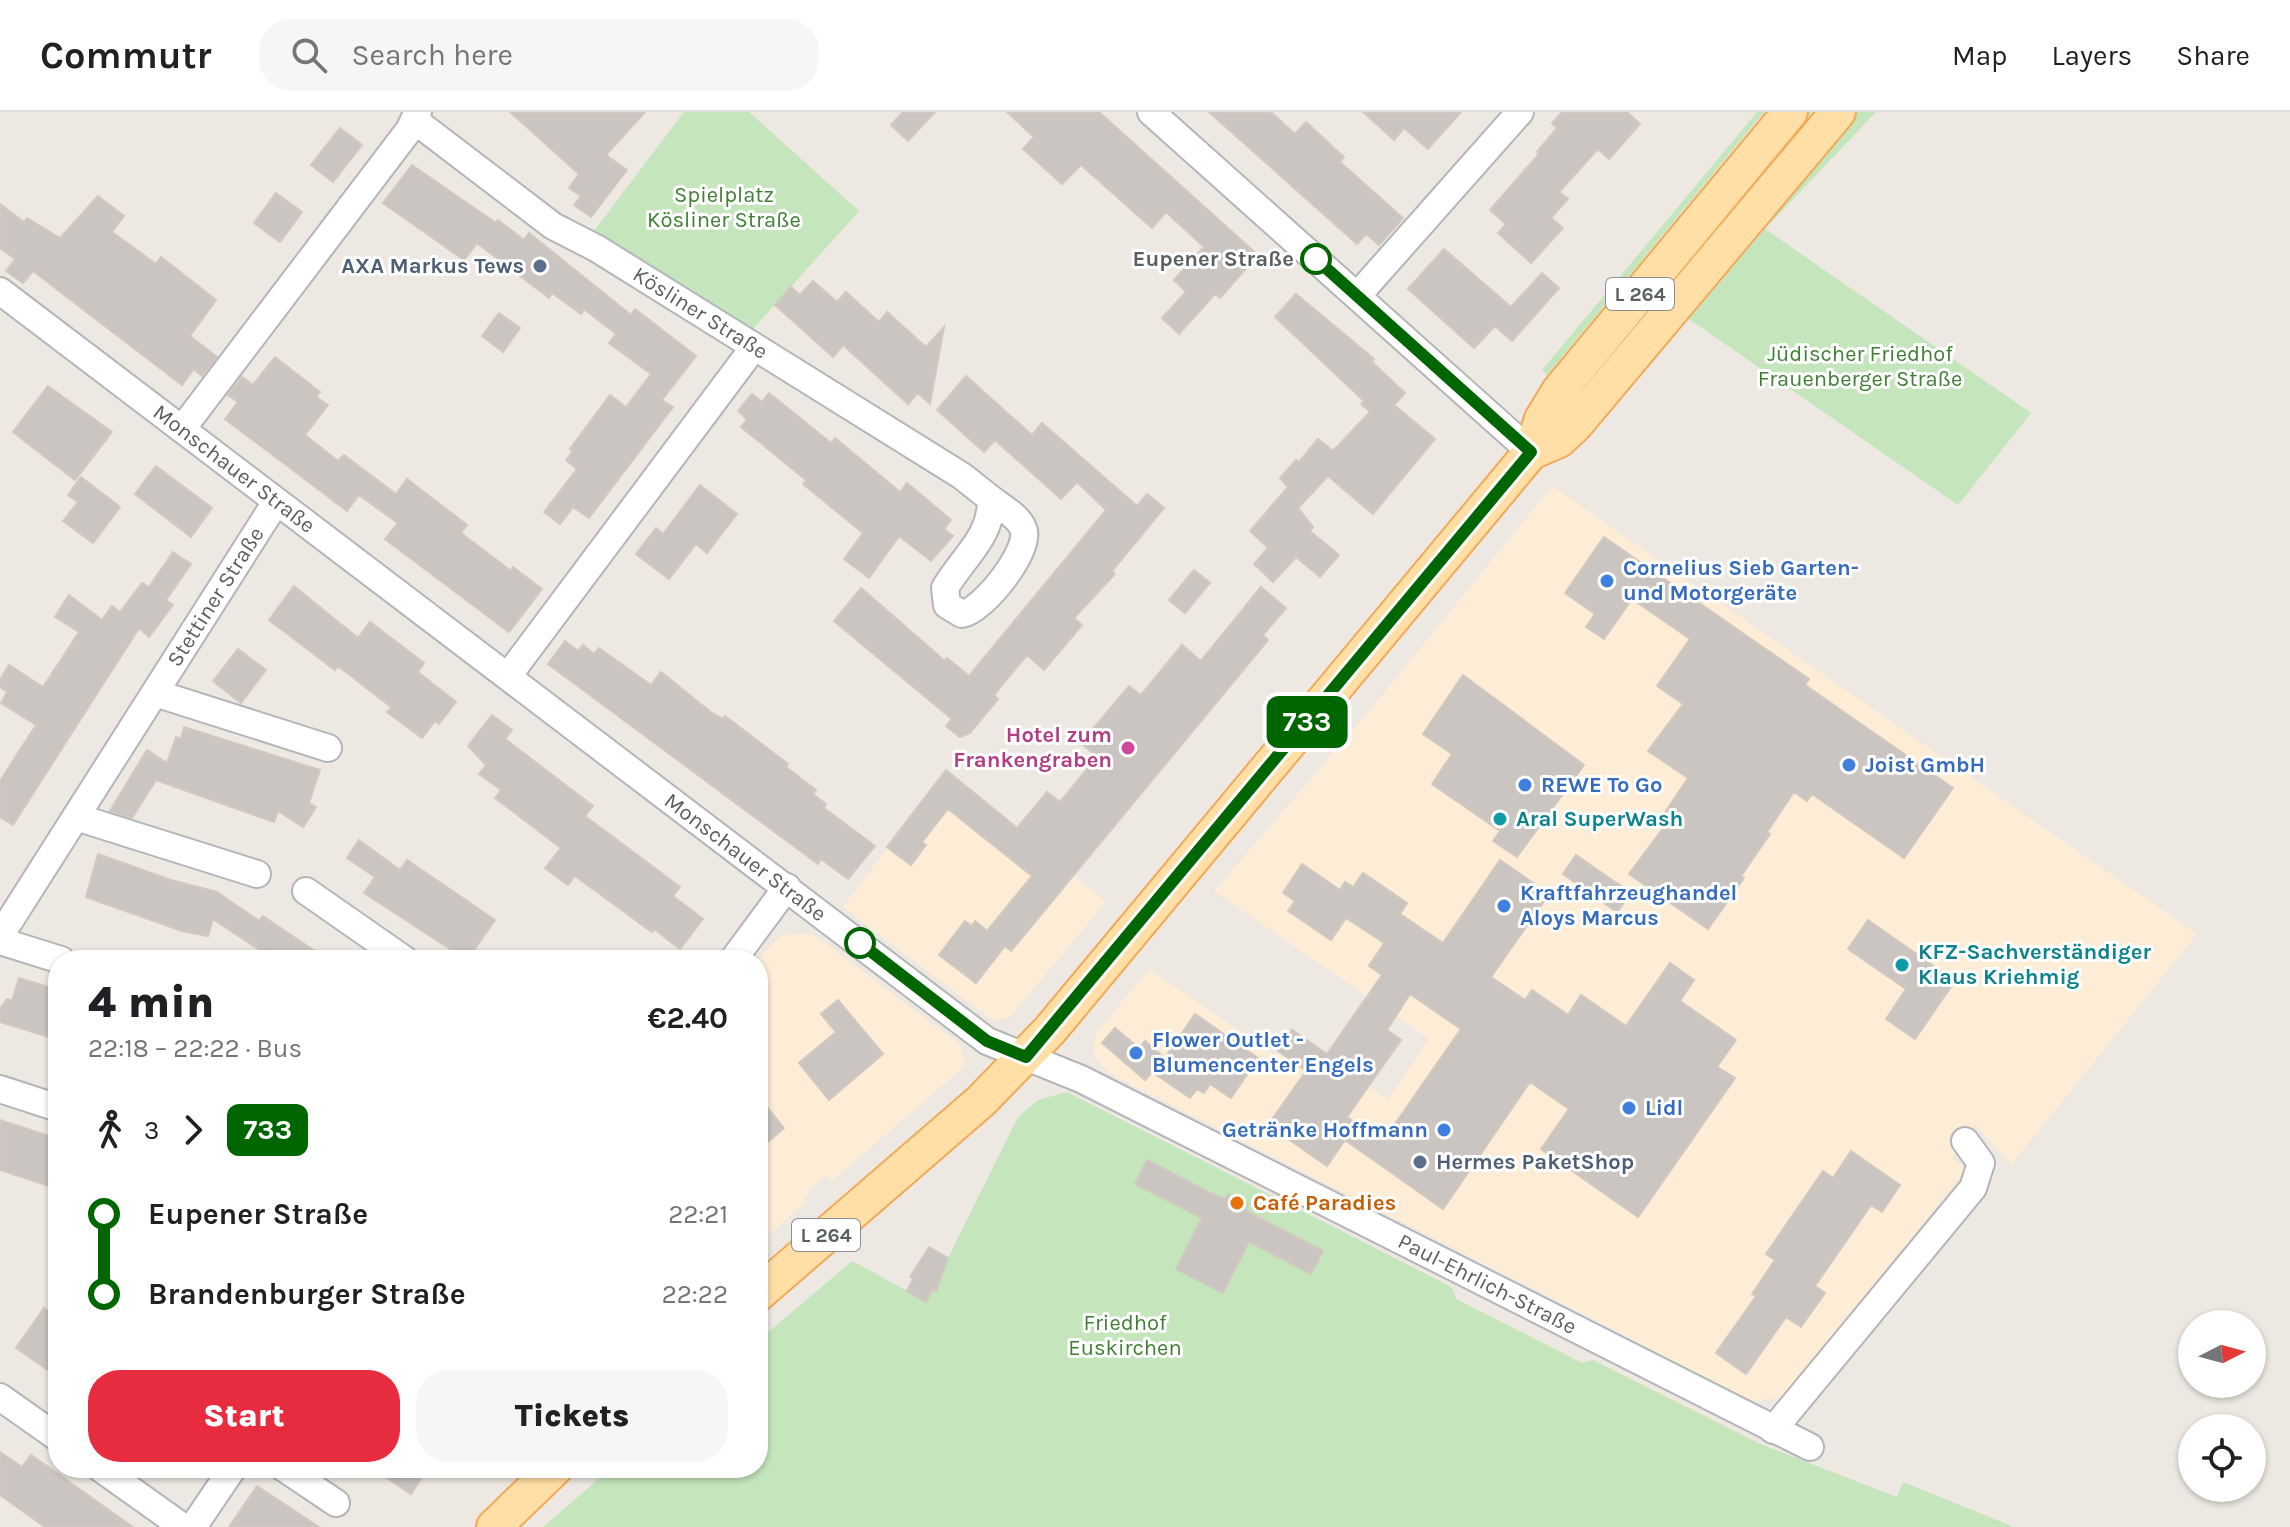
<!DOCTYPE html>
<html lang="en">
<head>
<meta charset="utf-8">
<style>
  body { margin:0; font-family:Karla,sans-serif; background:#f6f6f6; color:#202124; height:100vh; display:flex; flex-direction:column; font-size:30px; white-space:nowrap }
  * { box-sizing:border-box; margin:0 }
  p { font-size:26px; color:#757577 }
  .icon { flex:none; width:44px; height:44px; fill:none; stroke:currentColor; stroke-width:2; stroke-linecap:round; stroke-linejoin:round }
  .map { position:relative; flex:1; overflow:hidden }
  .drawer { position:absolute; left:48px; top:838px; width:720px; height:528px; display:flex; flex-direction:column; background:#fff; border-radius:32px; box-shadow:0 2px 6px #0004 }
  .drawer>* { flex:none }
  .badge { padding:0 16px; border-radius:12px; font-size:28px; line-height:52px }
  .needle { width:52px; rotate:84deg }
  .controls { position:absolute; left:2178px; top:1198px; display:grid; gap:16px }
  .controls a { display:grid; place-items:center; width:88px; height:88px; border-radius:50%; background:#fff; box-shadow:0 2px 6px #0004; font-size:40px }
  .map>.badge { position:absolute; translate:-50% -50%; box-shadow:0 0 0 4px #fff }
  .legs { display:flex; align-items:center; gap:12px; height:88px; padding:0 40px; font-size:26px }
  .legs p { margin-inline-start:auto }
  .summary { display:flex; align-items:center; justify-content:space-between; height:136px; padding:0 40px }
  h1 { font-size:44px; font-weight:800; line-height:60px }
  .action { display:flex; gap:16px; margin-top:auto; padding:16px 40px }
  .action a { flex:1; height:92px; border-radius:32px; background:#e82c40; color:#fff; font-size:32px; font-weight:800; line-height:92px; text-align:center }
  .action a+a { background:#f6f6f6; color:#202124 }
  ul { padding:0 40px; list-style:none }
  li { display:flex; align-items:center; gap:28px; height:80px; font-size:30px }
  li i { display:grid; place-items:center; width:12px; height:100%; margin:0 10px; background:currentColor }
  li i::after { content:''; width:20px; height:20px; margin:-10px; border:6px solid; border-radius:50%; background:#fff }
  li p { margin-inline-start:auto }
  li:first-child i { background:linear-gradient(#0000 50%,currentColor 0) }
  li:last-child i { background:linear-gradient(currentColor 50%,#0000 0) }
  header { display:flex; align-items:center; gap:48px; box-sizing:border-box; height:112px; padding:0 40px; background:#fff; border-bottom:2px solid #e0e0e0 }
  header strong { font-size:38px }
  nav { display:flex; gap:44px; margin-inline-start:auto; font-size:28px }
  .search { width:560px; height:72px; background:#f6f6f6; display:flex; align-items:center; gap:20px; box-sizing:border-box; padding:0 28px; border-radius:32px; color:#757577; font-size:30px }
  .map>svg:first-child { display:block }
</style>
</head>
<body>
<header>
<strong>Commutr</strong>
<div class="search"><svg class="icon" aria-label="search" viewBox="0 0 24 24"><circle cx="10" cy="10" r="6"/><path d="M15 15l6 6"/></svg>Search here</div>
<nav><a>Map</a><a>Layers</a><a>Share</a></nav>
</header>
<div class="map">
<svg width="2290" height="1415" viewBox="0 0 2290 1415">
  <rect width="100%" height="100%" fill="#ede8e1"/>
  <!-- commercial -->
  <path fill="#feedd6" d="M1552 374 2197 822 2011 1053 1975 1013 1952 1046 1966 1057 1785 1284 1755 1290 1109 961 1093 943 1096 921 1149 857 1275 943 1292 918 1388 988 1429 927 1214 779 1370 598Z
    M946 658 1106 790 1009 906 992 908 843 795Z
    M803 821 816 824 960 933 966 953 831 1070 826 1064 807 1079 809 1082 804 1087 806 1090 758 1132 757 848 781 824Z"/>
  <!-- green -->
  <path fill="#c5e5bd" d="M684 0H749L859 99 753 217 594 119Z
    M1757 0H1764L1547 263 1542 258Z
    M1806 0H1820L1600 264 1553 309Z
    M1856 0H1876L1765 117 2031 301 1958 393 1689 207 1764 118 1759 112Z
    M1067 980 1442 1170 1452 1176 1456 1187 1582 1251 1593 1248 1760 1332 1897 1385 1903 1370 2014 1415H543L611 1356H758V1229L852 1149 926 1189 945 1161 942 1158 1018 1005 1038 988Z"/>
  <!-- building -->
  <path fill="#cac5c1" stroke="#d1c9c0" stroke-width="2" fill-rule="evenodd" d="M510 0H645L606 43 627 58 591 105 574 93 581 84 569 76 579 62Z
    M903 0H935L908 29 891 13Z
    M1007 0H1099L1258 143 1220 186 1215 182 1179 222 1162 206 1186 180 1174 168 1204 135 1166 100 1152 116 1081 53 1062 72 1023 37 1034 25Z
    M1209 0H1271L1295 22 1306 10 1344 45 1340 50 1403 106 1379 133 1366 122 1357 132Z
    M1363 0H1461L1428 37 1404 16 1394 28Z
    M1562 0H1627L1640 12 1609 47 1598 37 1559 80 1568 87 1551 106 1563 116 1531 151 1498 121 1506 112 1490 98 1539 42 1537 40 1557 16 1552 11Z
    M340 16 362 33 333 70 311 53Z
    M412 53 496 111 498 108 524 128 529 121 631 203 635 197 696 244 662 288 673 295 589 406 573 395 560 412 544 400 577 357 566 348 573 339 570 337 610 283 626 295 651 262 609 231 616 222 584 197 581 202 552 181 549 186 477 131 464 148 383 91Z
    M276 81 302 100 280 130 254 111Z
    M98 84 124 104 112 120 156 152 161 145 216 188 190 224 217 245 202 264 194 257 182 273 33 159 23 171 6 159 15 147 0 136V92L24 110 27 106 60 126Z
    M1444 137 1511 195 1542 161 1559 176 1512 229 1495 214 1474 236 1408 177Z
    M813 169 837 190 846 180 879 210 887 200 926 235 944 215 930 292 918 281 908 292 843 233 833 245 775 193 791 175 800 183Z
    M1296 182 1374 247 1372 250 1405 281 1394 293 1435 327 1373 402 1328 364 1298 396 1313 415 1310 419 1339 443 1320 465 1296 445 1273 470 1254 452 1268 436 1250 419 1288 375 1280 366 1296 348 1299 350 1318 327 1333 339 1370 300 1361 292 1364 289 1275 205Z
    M499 201 520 216 503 240 482 224Z
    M275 245 320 280 316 285 328 293 305 323 338 349 344 343 396 382 407 367 467 413 461 421 511 459 513 455 542 477 509 520 385 427 398 411 359 383 347 399 225 307 238 290 228 283 242 265 253 273Z
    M966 264 1032 323 1042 311 1137 394 1147 382 1164 396 1112 459 1115 462 1074 506 1082 513 1044 558 1027 543 994 583 998 587 970 621 960 625 946 614 952 607 834 509 861 476 945 549 947 546 969 564 1106 398 1077 370 1061 387 995 328 984 340 937 298Z
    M48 274 112 320 75 368 13 320Z
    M769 281 831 331 835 326 900 380 907 371 951 408 944 417 953 424 931 449 899 424 869 466 844 447 863 421 803 372 806 368 741 315 747 307 738 299 752 282 762 290Z
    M156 354 212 396 191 425 135 382Z
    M81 365 120 395 93 431 63 409 78 390 68 383Z
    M700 373 737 402 707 441 696 432 669 467 636 442 656 416 663 422Z
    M1604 425 1809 567 1805 573 1953 676 1904 746 1812 682 1807 689 1794 680 1767 720 1770 722 1741 764 1744 766 1708 817 1629 762 1666 712 1660 708 1688 666 1648 639 1683 592 1657 574 1690 527 1632 487 1604 527 1586 515 1595 502 1565 481Z
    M173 440 191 452 166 488 173 493 149 525 139 516 13 713 0 705V669L36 613 1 591 7 580 0 575V568L9 553 43 575 79 520 55 505 69 483 102 508 112 494 120 500 142 471 149 475Z
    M1194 458 1210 471 1185 501 1169 488Z
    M294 474 358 526 370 510 424 551 418 560 456 590 439 612 435 609 422 626 387 600 391 595 338 554 335 558 269 508Z
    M1261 475 1286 496 1263 523 1268 528 1011 839 1005 834 976 871 939 843 965 809 972 814 975 809 987 819 1032 764 948 697 922 730 926 733 911 753 887 735 946 658 1017 716 1047 680 1060 690 1097 645 1081 631 1129 574 1141 583 1182 533 1201 549Z
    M565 529 578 539 583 533 594 542 599 536 651 573 661 560 712 601 723 607 725 604 788 652 786 655 816 678 813 682 826 692 824 696 875 734 848 767 821 747 818 752 548 552Z
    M238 537 266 558 241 591 213 569Z
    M1463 563 1584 653 1517 745 1493 729 1500 719 1432 672 1452 642 1423 622Z
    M492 603 512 618 505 627 593 694 585 704 680 775 673 784 703 807 680 837 654 817 652 820 575 764 568 773 545 756 561 736 495 686 501 678 479 662 486 653 468 634Z
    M184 615 320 658 309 691 316 695 303 715 278 699 274 710 156 668 132 706 110 699 147 638 167 651 176 625 181 627Z
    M359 728 400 758 407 748 495 808 467 848 364 781 375 765 347 746Z
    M98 742 171 768 217 780 259 809 263 804 328 848H275L213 807 208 824 182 819 86 785Z
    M1576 743 1631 781 1617 800 1563 762Z
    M1500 748 1549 782 1491 865 1525 888 1532 878 1568 903 1581 883 1626 914 1670 851 1694 868 1680 889 1736 928 1717 955 1735 966 1638 1105 1541 1037 1569 997 1530 970 1443 1097 1345 1028 1327 1054 1268 1013 1306 959 1278 939 1292 918 1327 942 1382 863 1369 854 1384 831 1346 806 1331 828 1288 799 1295 789 1283 781 1302 752 1340 778 1345 770 1353 775 1363 761 1407 791 1400 802 1443 831ZM1410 882 1461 917 1383 1029 1347 1005 1401 928 1387 918Z
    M1868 808 1955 869 1915 927 1886 907 1906 877 1848 837Z
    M19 866 58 878V928L0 910V897L7 887 12 889Z
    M838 888 883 942 829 988 799 951 836 920 821 902Z
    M1195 902 1258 946 1231 986 1210 972 1204 981 1197 977 1190 986 1152 960 1145 968 1102 931 1115 916 1139 936 1145 929 1165 946Z
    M758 984 784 1016 758 1038Z
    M0 1008 58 1027V1044L49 1074 0 1058Z
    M1851 1039 1900 1073 1882 1100 1871 1093 1815 1174 1825 1181 1801 1215 1786 1205 1746 1262 1716 1241 1756 1184 1752 1182 1775 1148 1766 1142 1823 1059 1833 1066Z
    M1147 1048 1214 1083 1225 1087 1228 1082 1248 1092 1245 1098 1256 1104 1323 1139 1311 1162 1249 1130 1223 1181 1176 1157 1202 1106 1135 1072Z
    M929 1135 948 1146 936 1179 932 1178 926 1190 907 1179 913 1167 910 1165Z
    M44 1196 58 1206V1265L16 1236Z
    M0 1340 22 1355 31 1343 133 1415H45L0 1383Z
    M372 1356H428L411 1382Z
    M257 1374 319 1415H229Z"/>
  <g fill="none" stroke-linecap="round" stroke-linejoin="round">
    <defs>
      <g id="minor">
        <path d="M1151 0 1531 340"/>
        <path id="s1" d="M414 8 553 114 596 136 962 364 991 387C992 425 963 445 945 476L947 493 962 502C983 499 1033 436 1023 416 1018 404 1001 395 991 387"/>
        <path id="s2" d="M0 179 987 929 1081 967 1810 1335"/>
        <path d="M1357 184 1520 0"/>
        <path d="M182 317 409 18 418 0"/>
        <path d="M508 564 754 235"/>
        <path d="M155 581 328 636"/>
        <path d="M76 705 257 762"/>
        <path d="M306 779 405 848"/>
        <path id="s3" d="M0 824 276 390"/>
        <path d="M0 829 61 848"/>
        <path d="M733 848 787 775"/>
        <path d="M0 977 58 996"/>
        <path d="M0 1285 58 1326"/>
        <path d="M1773 1318 1973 1076 1981 1051 1965 1029"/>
        <path d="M100 1356 183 1415"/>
        <path d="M284 1356 336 1391"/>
        <path d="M193 1415 233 1356"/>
      </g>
      <path id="major" d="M1531 340 1559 328 1575 313 1838 0
        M758 1182 981 989 1050 918 1531 340 1542 307 1559 279 1790 0
        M494 1415 555 1356"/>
    </defs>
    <!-- minor casing -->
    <use href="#minor" stroke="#b2b6b9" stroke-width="30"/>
    <!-- major casing -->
    <use href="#major" stroke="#f1a957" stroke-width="38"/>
    <!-- minor -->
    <use href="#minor" stroke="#fff" stroke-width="26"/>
    <!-- major -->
    <use href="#major" stroke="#ffdfa5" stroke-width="34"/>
  </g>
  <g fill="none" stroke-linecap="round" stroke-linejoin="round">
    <defs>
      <path id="line-1" d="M860 831 987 929 1026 945 1531 340 1316 147"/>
    </defs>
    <!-- line-1 casing -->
    <use href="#line-1" stroke="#fff" stroke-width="18"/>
    <!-- line-1 -->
    <use href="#line-1" stroke="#006601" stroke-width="12"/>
  </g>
  <!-- markers -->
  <g fill="#fff" stroke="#006601" stroke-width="4">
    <circle cx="1316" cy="147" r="14"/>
    <circle cx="860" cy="831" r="14"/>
  </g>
  <g fill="#5c6f8a" stroke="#fff" stroke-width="3">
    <circle cx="540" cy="154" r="8"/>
    <circle cx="1420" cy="1050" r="8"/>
  </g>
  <g fill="#3f7fe0" stroke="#fff" stroke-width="3">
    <circle cx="1607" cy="469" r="8"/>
    <circle cx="1849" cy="653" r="8"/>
    <circle cx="1525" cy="673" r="8"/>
    <circle cx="1504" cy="794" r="8"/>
    <circle cx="1136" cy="941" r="8"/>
    <circle cx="1629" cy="996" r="8"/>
    <circle cx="1444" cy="1018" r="8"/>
  </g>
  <circle fill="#d1479c" stroke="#fff" stroke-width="3" cx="1128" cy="636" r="8"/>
  <g fill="#0f9aa8" stroke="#fff" stroke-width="3">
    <circle cx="1500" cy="707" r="8"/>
    <circle cx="1902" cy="853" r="8"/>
  </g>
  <circle fill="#e8710a" stroke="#fff" stroke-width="3" cx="1237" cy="1091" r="8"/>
  <g text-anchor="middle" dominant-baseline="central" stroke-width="6" stroke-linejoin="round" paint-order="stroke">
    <!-- shield labels -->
    <g fill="#fff" stroke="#8c8f91" stroke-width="2">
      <rect x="1606" y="166" width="68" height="32" rx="6"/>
      <rect x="792" y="1107" width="68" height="32" rx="6"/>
    </g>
    <g font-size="20" font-weight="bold" fill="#5a5f62">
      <text x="1640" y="182">L 264</text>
      <text x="826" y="1123">L 264</text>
    </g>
    <!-- park labels -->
    <g font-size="22" fill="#3f8033" stroke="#fff">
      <text x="724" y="83">Spielplatz<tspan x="724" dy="25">Kösliner Straße</tspan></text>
      <text x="1860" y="242">Jüdischer Friedhof<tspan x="1860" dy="25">Frauenberger Straße</tspan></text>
      <text x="1125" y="1211">Friedhof<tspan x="1125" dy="25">Euskirchen</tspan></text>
    </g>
    <!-- stop labels -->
    <g font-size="22" font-weight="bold" fill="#5a5f62" stroke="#fff" text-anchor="end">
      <text x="1294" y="147">Eupener Straße</text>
    </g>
    <!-- service labels -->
    <g font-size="22" font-weight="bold" fill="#4e5e75" stroke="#fff" text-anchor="end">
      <text x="524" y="154">AXA Markus Tews</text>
      <text x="1436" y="1050" text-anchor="start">Hermes PaketShop</text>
    </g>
    <!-- street labels -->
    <g font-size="22" fill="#5a5f62" stroke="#fff">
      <text stroke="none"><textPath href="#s1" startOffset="346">Kösliner Straße</textPath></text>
      <text stroke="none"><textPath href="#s2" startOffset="294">Monschauer Straße</textPath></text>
      <text stroke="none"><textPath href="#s3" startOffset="402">Stettiner Straße</textPath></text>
      <text stroke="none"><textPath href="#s2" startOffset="936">Monschauer Straße</textPath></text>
      <text stroke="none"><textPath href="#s2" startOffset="1796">Paul-Ehrlich-Straße</textPath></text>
    </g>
    <!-- shop labels -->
    <g font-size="22" font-weight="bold" fill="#366cbe" stroke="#fff" text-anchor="start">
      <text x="1623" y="456">Cornelius Sieb Garten-<tspan x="1623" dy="25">und Motorgeräte</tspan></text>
      <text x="1865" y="653">Joist GmbH</text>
      <text x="1541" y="673">REWE To Go</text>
      <text x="1520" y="781">Kraftfahrzeughandel<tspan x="1520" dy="25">Aloys Marcus</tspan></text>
      <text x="1152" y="928">Flower Outlet -<tspan x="1152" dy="25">Blumencenter Engels</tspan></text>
      <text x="1645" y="996">Lidl</text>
      <text x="1428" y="1018" text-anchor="end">Getränke Hoffmann</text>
    </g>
    <!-- hotel labels -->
    <g font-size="22" font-weight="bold" fill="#b23c85" stroke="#fff" text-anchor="end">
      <text x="1112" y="623">Hotel zum<tspan x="1112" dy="25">Frankengraben</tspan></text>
    </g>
    <!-- culture labels -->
    <g font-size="22" font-weight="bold" fill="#0d838f" stroke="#fff" text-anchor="start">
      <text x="1516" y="707">Aral SuperWash</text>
      <text x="1918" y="840">KFZ-Sachverständiger<tspan x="1918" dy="25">Klaus Kriehmig</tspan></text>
    </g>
    <!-- food labels -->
    <g font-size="22" font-weight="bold" fill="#c56008" stroke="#fff" text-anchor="start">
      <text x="1253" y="1091">Café Paradies</text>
    </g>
  </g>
</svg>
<div class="controls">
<a><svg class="needle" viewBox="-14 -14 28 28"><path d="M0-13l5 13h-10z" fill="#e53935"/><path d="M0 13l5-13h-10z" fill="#757577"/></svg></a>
<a><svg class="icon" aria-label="locate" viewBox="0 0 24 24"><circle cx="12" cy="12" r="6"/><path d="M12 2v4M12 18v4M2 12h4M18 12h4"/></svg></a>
</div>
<b class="badge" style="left:1307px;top:610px;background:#006601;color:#fff">733</b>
<section class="drawer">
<div class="summary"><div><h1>4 min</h1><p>22:18 – 22:22 · Bus</p></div><b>€2.40</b></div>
<div class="legs"><svg class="icon" aria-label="walk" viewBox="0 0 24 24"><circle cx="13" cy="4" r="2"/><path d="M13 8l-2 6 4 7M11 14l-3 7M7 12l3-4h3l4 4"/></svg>3<svg class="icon" aria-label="forward" viewBox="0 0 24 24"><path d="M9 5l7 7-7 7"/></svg><b class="badge" style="background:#006601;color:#fff">733</b></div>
<ul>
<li><i style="color:#006601"></i><b>Eupener Straße</b><p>22:21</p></li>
<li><i style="color:#006601"></i><b>Brandenburger Straße</b><p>22:22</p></li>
</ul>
<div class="action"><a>Start</a><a>Tickets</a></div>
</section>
</div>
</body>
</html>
